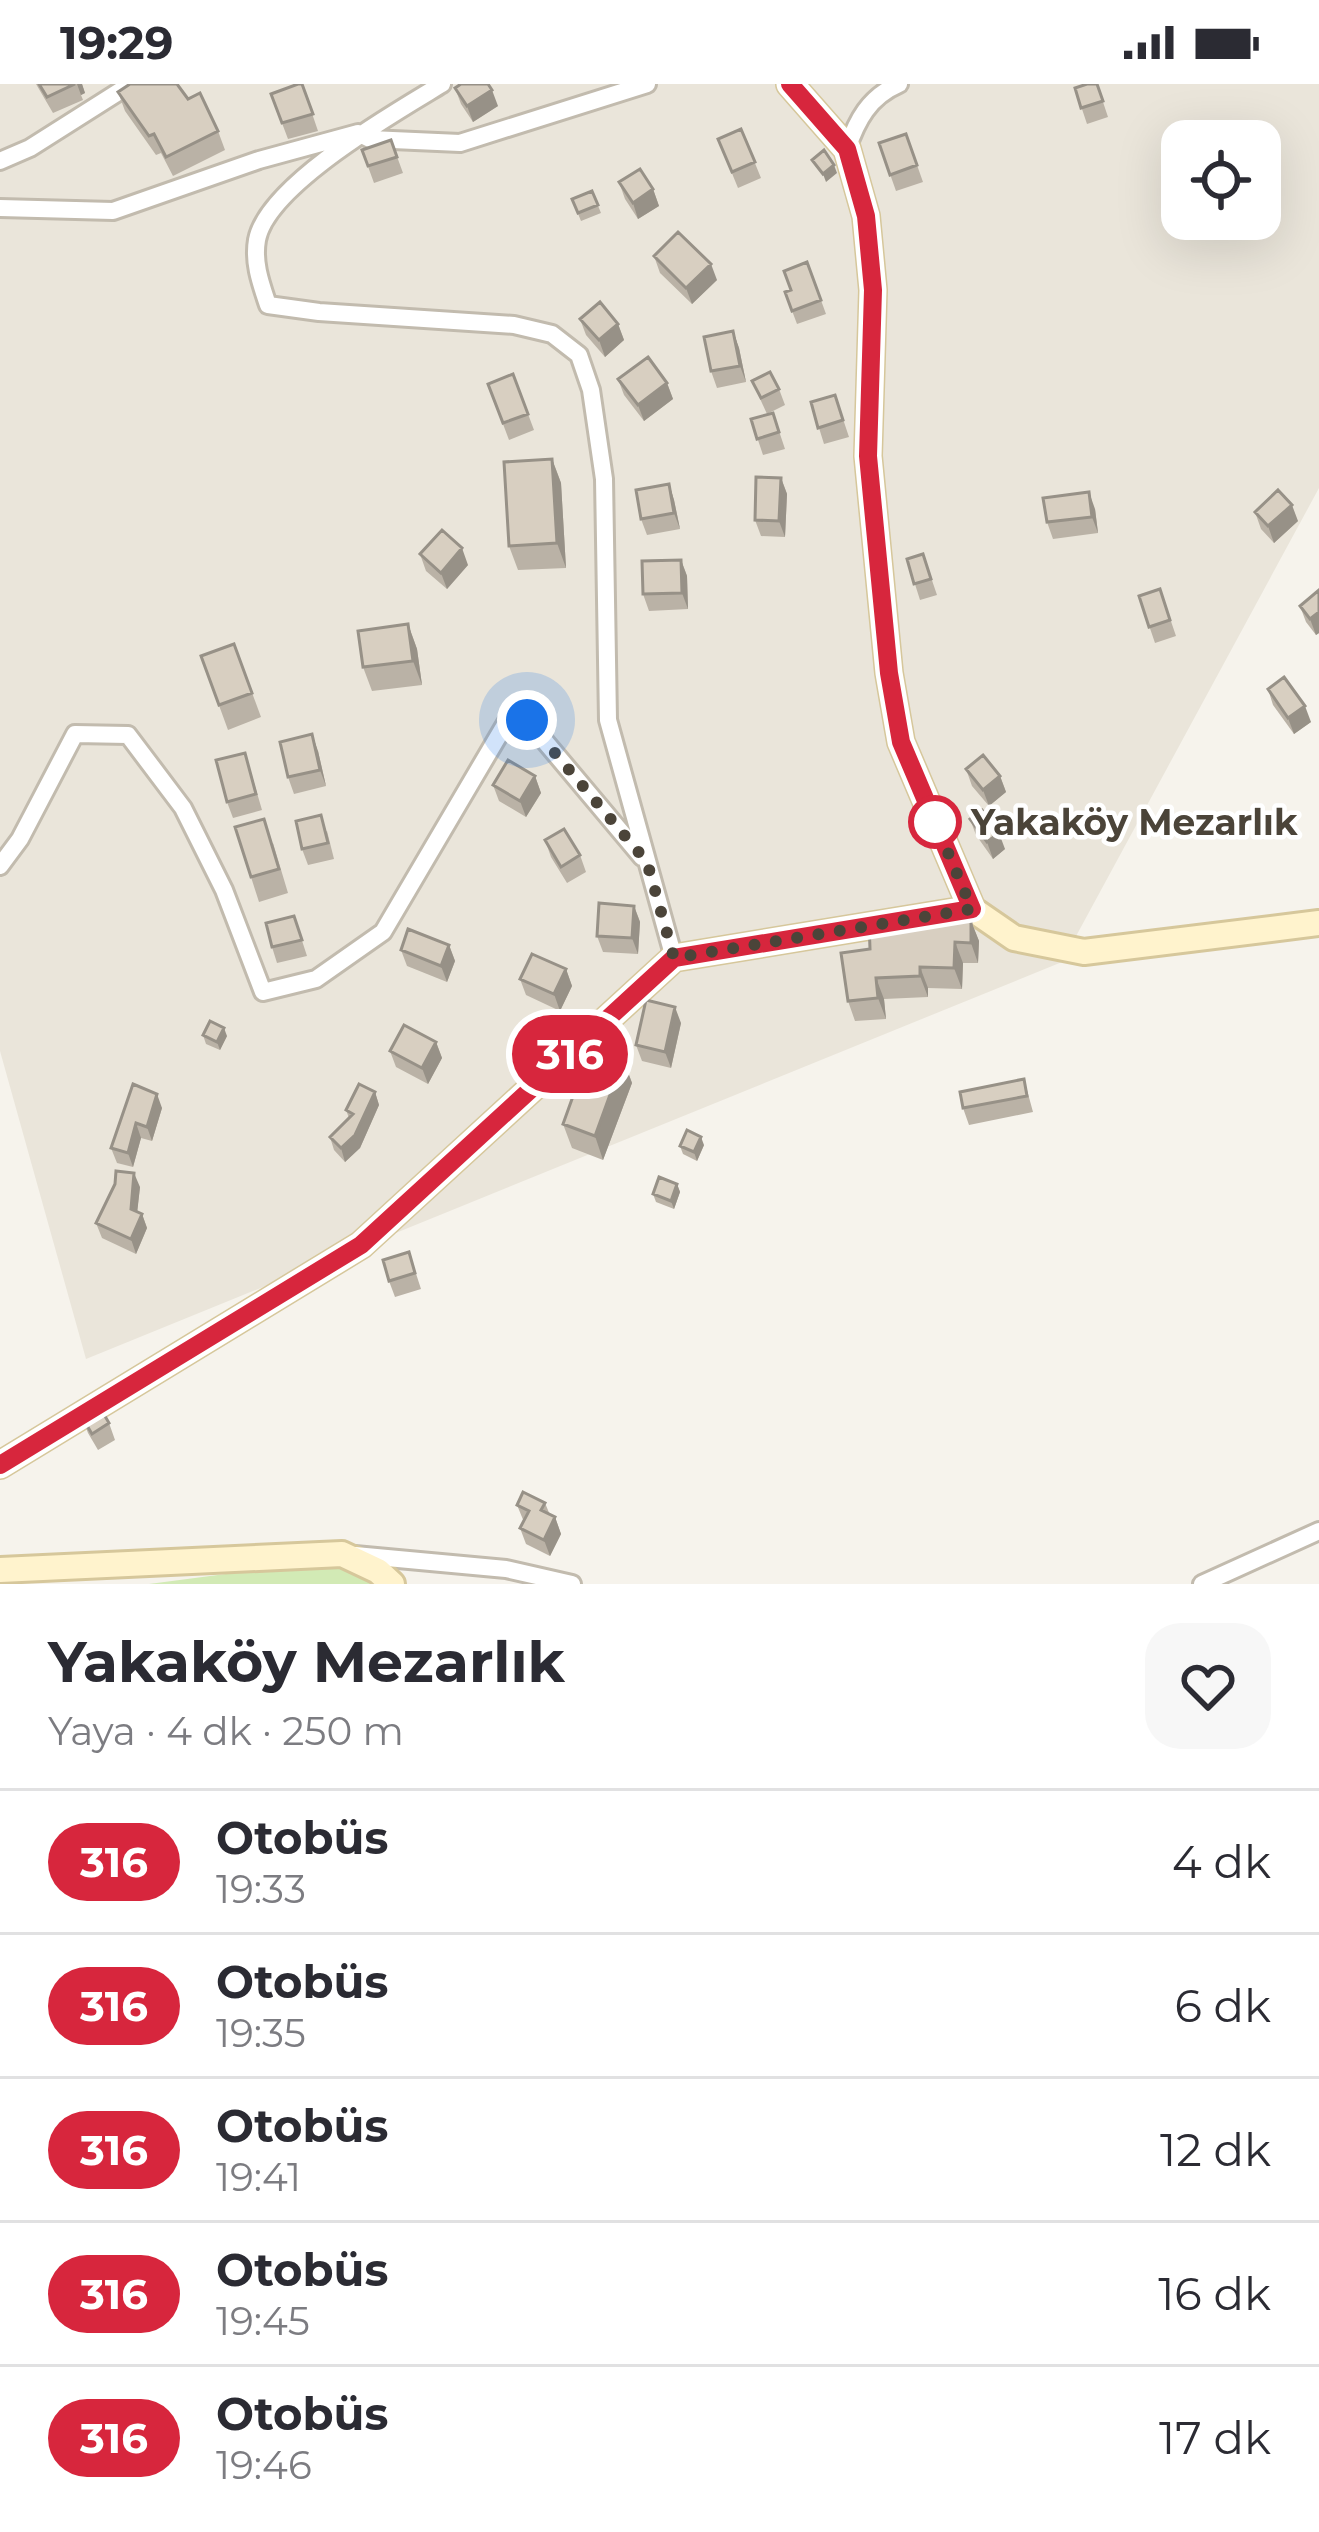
<!DOCTYPE html>
<html lang="tr">
<head>
<meta charset="utf-8">
<style>
  body { margin:0; font-family:Montserrat,sans-serif; background:#f7f7f7; color:#2b2b33; height:100vh; display:flex; flex-direction:column; font-size:45px; white-space:nowrap }
  * { box-sizing:border-box; margin:0 }
  p { font-size:39px; color:#7c7c81 }
  .icon { flex:none; width:66px; height:66px; fill:none; stroke:currentColor; stroke-width:2; stroke-linecap:round; stroke-linejoin:round }
  .map { position:relative; height:1500px; overflow:hidden }
  .sheet { display:flex; flex-direction:column; background:#fff; flex:1 }
  .sheet>* { flex:none }
  .badge { padding:0 24px; border-radius:39px; font-size:42px; line-height:78px }
  .controls { position:absolute; left:1161px; top:36px; display:grid; gap:24px }
  .controls a { display:grid; place-items:center; width:120px; height:120px; border-radius:24px; background:#fff; box-shadow:0 12px 48px #0002; font-size:60px }
  .you { position:absolute; width:60px; height:60px; margin:-30px; border:9px solid #fff; border-radius:50%; background:#1a73e8; box-shadow:0 0 0 18px #1a73e833 }
  .map>.badge { position:absolute; translate:-50% -50%; box-shadow:0 0 0 6px #fff }
  .round { display:grid; place-items:center; flex:none; width:126px; height:126px; border-radius:36px; background:#f7f7f7 }
  .summary { display:flex; align-items:center; justify-content:space-between; height:204px; padding:0 48px }
  h1 { font-size:57px; font-weight:700; line-height:90px }
  ul { padding:0; list-style:none }
  li { display:flex; align-items:center; gap:36px; height:144px; padding:0 48px; border-top:3px solid #e1e1e2 }
  li div { flex:1 }
  li b { display:block; font-size:45px }
  li em { font-style:normal }
  li .badge { min-width:132px; font-weight:700; text-align:center }
  .status { display:flex; justify-content:space-between; align-items:center; height:84px; padding:0 60px; background:#fff; direction:ltr }
  .status svg { height:33px; fill:currentColor }
  .map>svg:first-child { display:block }
</style>
</head>
<body>
<div class="status"><b>19:29</b><svg viewBox="0 0 49 12"><path d="M0 12V9h3v3zM5 12V6h3v6zM10 12V3h3v9zM15 12V0h3v12zM26 1h20v11H26zM47 4h2v5h-2z"/></svg></div>
<div class="map">
<svg width="1319" height="1500" viewBox="0 0 1319 1500">
  <rect width="100%" height="100%" fill="#f6f3ec"/>
  <!-- residential -->
  <path fill="#eae5da" fill-rule="evenodd" d="M0 0H1319V404L1062 878 86 1275 0 967ZM1182 57H1260V135H1182Z"/>
  <!-- green -->
  <path fill="#d2eab5" d="M316 1478 358 1485 373 1500H149Z"/>
  <g fill="none" stroke-linecap="round" stroke-linejoin="round">
    <defs>
      <path id="street" d="M442 0C396 28 267 101 257 156 253 179 261 200 268 221L319 228 514 241 552 250 579 271 591 306 604 395 608 636 674 874
        M847 65C857 36 869 13 899 0
        M0 77 30 64 131 0
        M0 124 113 127 259 76 358 49 370 55 460 59 647 0
        M0 782 20 755 75 650 128 651 183 724 224 806 263 908 316 895 383 848 506 639 527 636 642 773
        M355 1471 506 1485 572 1500
        M1202 1500 1319 1447"/>
      <path id="secondary" d="M790 0 847 65 866 132 873 206 868 372 889 589 901 658 972 825 1014 854 1084 868 1319 839
        M0 1381 361 1161 674 874 972 825
        M0 1486 342 1470 378 1487 392 1500"/>
    </defs>
    <!-- street casing -->
    <use href="#street" stroke="#c2bbae" stroke-width="22"/>
    <!-- secondary casing -->
    <use href="#secondary" stroke="#d6c79b" stroke-width="30"/>
    <!-- street -->
    <use href="#street" stroke="#fff" stroke-width="16"/>
    <!-- secondary -->
    <use href="#secondary" stroke="#fff3cd" stroke-width="24"/>
  </g>
  <!-- wall -->
  <path fill="#bab2a6" d="M36 0H82L85 9 81 11 83 16 53 29Z
    M302 0 318 47 288 55 271 10Z
    M1097 0 1108 33 1087 40 1075 4Z
    M455 4 498 22 473 38 461 20Z
    M118 8 188 15 218 47 225 66 173 92 161 69 156 71 125 27Z
    M741 45 761 94 738 104 718 55Z
    M906 50 923 98 896 107 879 59Z
    M391 56 403 89 374 99 362 66Z
    M619 98 653 105 659 122 638 135 625 115Z
    M592 107 601 129 581 137 572 115Z
    M654 172 717 196 692 220 660 189Z
    M807 178 826 230 797 240 785 208 791 206Z
    M580 235 618 240 624 256 605 273 586 251Z
    M733 247 739 264 746 298 717 304 711 287Z
    M513 290 534 346 509 356 488 300Z
    M618 295 667 299 673 315 644 337 624 311Z
    M752 297 779 305 785 321 767 330Z
    M835 311 849 353 824 360 811 318Z
    M773 329 785 365 763 371 751 335Z
    M552 375 561 399 566 484 518 486 509 462Z
    M781 394 787 410 785 453 761 452 755 436Z
    M669 400 674 416 680 445 647 451 641 435Z
    M1095 425 1098 449 1053 455 1047 438Z
    M1255 428 1298 437 1274 459 1261 445Z
    M420 470 468 481 447 505 426 487Z
    M923 470 937 511 920 516 907 475Z
    M681 476 687 492 688 525 649 527 643 510Z
    M1160 505 1176 552 1155 559 1139 512Z
    M1319 506V549L1316 551 1306 538 1300 522Z
    M408 540 417 565 422 601 372 607 363 583Z
    M234 560 261 633 228 646 201 572Z
    M1268 605 1311 638 1294 650 1273 621Z
    M318 667 326 702 294 710 288 693Z
    M250 685 262 726 233 734 227 718Z
    M966 685 1000 692 1006 708 989 722 972 702Z
    M535 692 541 709 526 733 499 717 493 701Z
    M970 735 1005 765 993 775 976 751Z
    M327 747 334 775 308 781 302 765Z
    M545 756 580 771 586 788 567 799 551 773Z
    M273 759 288 809 259 818 251 793Z
    M634 822 640 838 638 870 603 868 597 852Z
    M294 832 307 872 277 879 272 863Z
    M971 837 979 857 978 879H963L962 905 928 904V913L884 915 886 935 855 937 848 917 870 865Z
    M449 861 455 877 447 898 407 882 401 866Z
    M566 885 572 902 560 927 526 911 520 895Z
    M681 939 671 984 642 977 636 961Z
    M203 951 227 952 220 966 206 960Z
    M436 958 442 974 428 1000 396 983 390 967Z
    M623 975 632 999 603 1076 572 1064 563 1040 591 981Z
    M1024 995 1033 1028 969 1041 963 1024Z
    M133 1000 162 1024 152 1057 141 1054 133 1083 117 1079 111 1064Z
    M375 1008 379 1021 360 1064 345 1078 334 1066 330 1053 349 1034 346 1026Z
    M704 1061 697 1077 683 1070 680 1062Z
    M115 1100 140 1103 137 1128 142 1130 147 1144 136 1170 102 1154 96 1139Z
    M677 1100 680 1108 674 1125 656 1118 653 1110Z
    M409 1168 421 1205 395 1213 389 1197Z
    M82 1333 109 1339 115 1356 98 1366 88 1349Z
    M545 1419 550 1431 555 1433 561 1450 550 1472 526 1460 520 1444 524 1438 517 1421Z"/>
  <!-- shaded-wall -->
  <path fill="#979187" d="M77 0H82L85 9 81 11Z
    M492 6 498 22 473 38 467 22Z
    M834 81 837 89 826 98 823 90Z
    M653 105 659 122 638 135 633 119Z
    M711 180 717 196 692 220 686 204Z
    M618 240 624 256 605 273 599 256Z
    M733 247 739 264 746 298 740 282Z
    M667 299 673 315 644 337 638 321Z
    M552 375 561 399 566 484 557 459Z
    M781 394 787 410 785 453 779 437Z
    M669 400 674 416 680 445 674 429Z
    M1089 408 1095 425 1098 449 1092 433Z
    M1292 421 1298 437 1274 459 1268 442Z
    M462 464 468 481 447 505 441 489Z
    M681 476 687 492 688 525 682 509Z
    M1319 528V549L1316 551 1310 535Z
    M408 540 417 565 422 601 413 577Z
    M1305 622 1311 638 1294 650 1288 634Z
    M312 650 318 667 326 702 320 686Z
    M535 692 541 709 526 733 520 717Z
    M1000 692 1006 708 989 722 983 706Z
    M999 749 1005 765 993 775 987 758Z
    M634 822 640 838 638 870 632 854Z
    M971 837 979 857 978 879 971 859Z
    M955 858 963 879 962 905 954 884Z
    M449 861 455 877 447 898 441 882Z
    M920 883 928 904V913L920 892Z
    M566 885 572 902 560 927 554 910Z
    M876 894 884 915 886 935 878 914Z
    M675 923 681 939 671 984 665 968Z
    M224 944 227 952 220 966 217 958Z
    M436 958 442 974 428 1000 422 984Z
    M623 975 632 999 603 1076 595 1052Z
    M375 1008 379 1021 360 1064 345 1078 341 1064Z
    M157 1010 162 1024 152 1057 147 1043Z
    M136 1039 141 1054 133 1083 128 1069Z
    M701 1053 704 1061 697 1077 694 1068Z
    M134 1089 140 1103 136 1139 131 1125Z
    M677 1100 680 1108 674 1125 671 1117Z
    M142 1130 147 1144 136 1170 131 1155Z
    M555 1433 561 1450 550 1472 544 1456Z"/>
  <!-- building -->
  <path fill="#d8cfc1" stroke="#979187" stroke-width="3" d="M39 0H75L47 13Z
    M130 0H177L188 15 200 9 218 47 166 73 154 50 149 52 118 8Z
    M298 0H302L313 30 282 39 271 10Z
    M461 0H488L492 6 467 22 455 4Z
    M1087 0H1097L1103 17 1081 24 1075 4Z
    M741 45 755 78 732 88 718 55Z
    M906 50 917 81 890 91 879 59Z
    M391 56 397 73 368 82 362 66Z
    M824 66 834 81 823 90 812 76Z
    M640 85 653 105 633 119 619 98Z
    M592 107 598 121 578 129 572 115Z
    M678 148 711 180 686 204 654 172Z
    M807 178 821 216 792 227 785 208 791 206 784 187Z
    M600 218 618 240 599 256 580 235Z
    M733 247 740 282 711 287 704 253Z
    M648 273 667 299 638 321 618 295Z
    M770 288 779 305 761 314 752 297Z
    M513 290 528 330 503 339 488 300Z
    M835 311 843 336 818 344 811 318Z
    M773 329 779 348 757 355 751 335Z
    M552 375 557 459 509 462 504 378Z
    M756 393 781 394 779 437 755 436Z
    M669 400 674 429 641 435 636 406Z
    M1278 406 1292 421 1268 442 1255 428Z
    M1089 408 1092 433 1047 438 1043 414Z
    M442 446 462 464 441 489 420 470Z
    M923 470 931 495 914 500 907 475Z
    M681 476 682 509 643 510 642 477Z
    M1160 505 1170 536 1149 543 1139 512Z
    M1319 506V528L1310 535 1300 522Z
    M408 540 413 577 363 583 358 547Z
    M234 560 252 609 219 621 201 572Z
    M1284 593 1305 622 1288 634 1268 605Z
    M312 650 320 686 288 693 280 658Z
    M245 669 256 710 227 718 216 676Z
    M983 671 1000 692 983 706 966 685Z
    M508 676 535 692 520 717 493 701Z
    M982 726 999 749 987 758 970 735Z
    M321 731 328 759 302 765 296 737Z
    M264 735 279 785 251 793 235 743Z
    M564 745 580 771 561 783 545 756Z
    M599 819 634 822 632 854 597 852Z
    M294 832 302 856 272 863 266 839Z
    M869 837H971V859L955 858 954 884 920 883V892L876 894 878 914 848 917 841 869 870 865Z
    M408 845 449 861 441 882 401 866Z
    M532 870 566 885 554 910 520 895Z
    M646 916 675 923 665 968 636 961Z
    M210 937 224 944 217 958 203 951Z
    M404 941 436 958 422 984 390 967Z
    M597 965 623 975 595 1052 563 1040 585 979 591 981Z
    M1024 995 1027 1012 963 1024 960 1008Z
    M133 1000 157 1010 147 1043 136 1039 128 1069 111 1064Z
    M359 1000 375 1008 355 1051 341 1064 330 1053 353 1030 346 1026Z
    M687 1046 701 1053 694 1068 680 1062Z
    M116 1087 134 1089 131 1125 142 1130 131 1155 96 1139 115 1100Z
    M659 1093 677 1100 671 1117 653 1110Z
    M409 1168 415 1189 389 1197 383 1176Z
    M99 1322 109 1339 92 1350 82 1333Z
    M523 1408 545 1419 541 1426 555 1433 544 1456 520 1444 529 1427 517 1421Z"/>
  <g fill="none" stroke-linecap="round" stroke-linejoin="round">
    <defs>
      <path id="line" d="M0 1381 361 1161 674 874 972 825 901 658 889 589 868 372 873 206 866 132 847 65 790 0"/>
    </defs>
    <!-- line casing -->
    <use href="#line" stroke="#fff" stroke-width="27"/>
    <!-- line -->
    <use href="#line" stroke="#d7263d" stroke-width="18"/>
    <!-- walk -->
    <path stroke="#4b4439" stroke-width="12" stroke-dasharray="0 21.6" d="M527 636 647 778 674 874 972 825 935 738"/>
  </g>
  <!-- markers -->
  <circle fill="#fff" stroke="#d7263d" stroke-width="6" cx="935" cy="738" r="24"/>
  <g text-anchor="middle" dominant-baseline="central" stroke-width="9" stroke-linejoin="round" paint-order="stroke">
    <!-- stop labels -->
    <g font-size="36" font-weight="bold" fill="#4b4439" stroke="#fff" text-anchor="start">
      <text x="971" y="738">Yakaköy Mezarlık</text>
    </g>
  </g>
</svg>
<div class="controls">
<a><svg class="icon" aria-label="locate" viewBox="0 0 24 24"><circle cx="12" cy="12" r="6"/><path d="M12 2v4M12 18v4M2 12h4M18 12h4"/></svg></a>
</div>
<div class="you" style="left:527px;top:636px"></div>
<b class="badge" style="left:570px;top:970px;background:#d7263d;color:#fff">316</b>
</div>
<section class="sheet">
<div class="summary"><div><h1>Yakaköy Mezarlık</h1><p>Yaya · 4 dk · 250 m</p></div><a class="round"><svg class="icon" aria-label="heart" viewBox="0 0 24 24"><path d="M12 20l-8-8c-3-5 5-10 8-4 3-6 11-1 8 4z"/></svg></a></div>
<ul>
<li><span class="badge" style="background:#d7263d;color:#fff">316</span><div><b>Otobüs</b><p>19:33</p></div><em>4 dk</em></li>
<li><span class="badge" style="background:#d7263d;color:#fff">316</span><div><b>Otobüs</b><p>19:35</p></div><em>6 dk</em></li>
<li><span class="badge" style="background:#d7263d;color:#fff">316</span><div><b>Otobüs</b><p>19:41</p></div><em>12 dk</em></li>
<li><span class="badge" style="background:#d7263d;color:#fff">316</span><div><b>Otobüs</b><p>19:45</p></div><em>16 dk</em></li>
<li><span class="badge" style="background:#d7263d;color:#fff">316</span><div><b>Otobüs</b><p>19:46</p></div><em>17 dk</em></li>
</ul>
</section>
</body>
</html>
